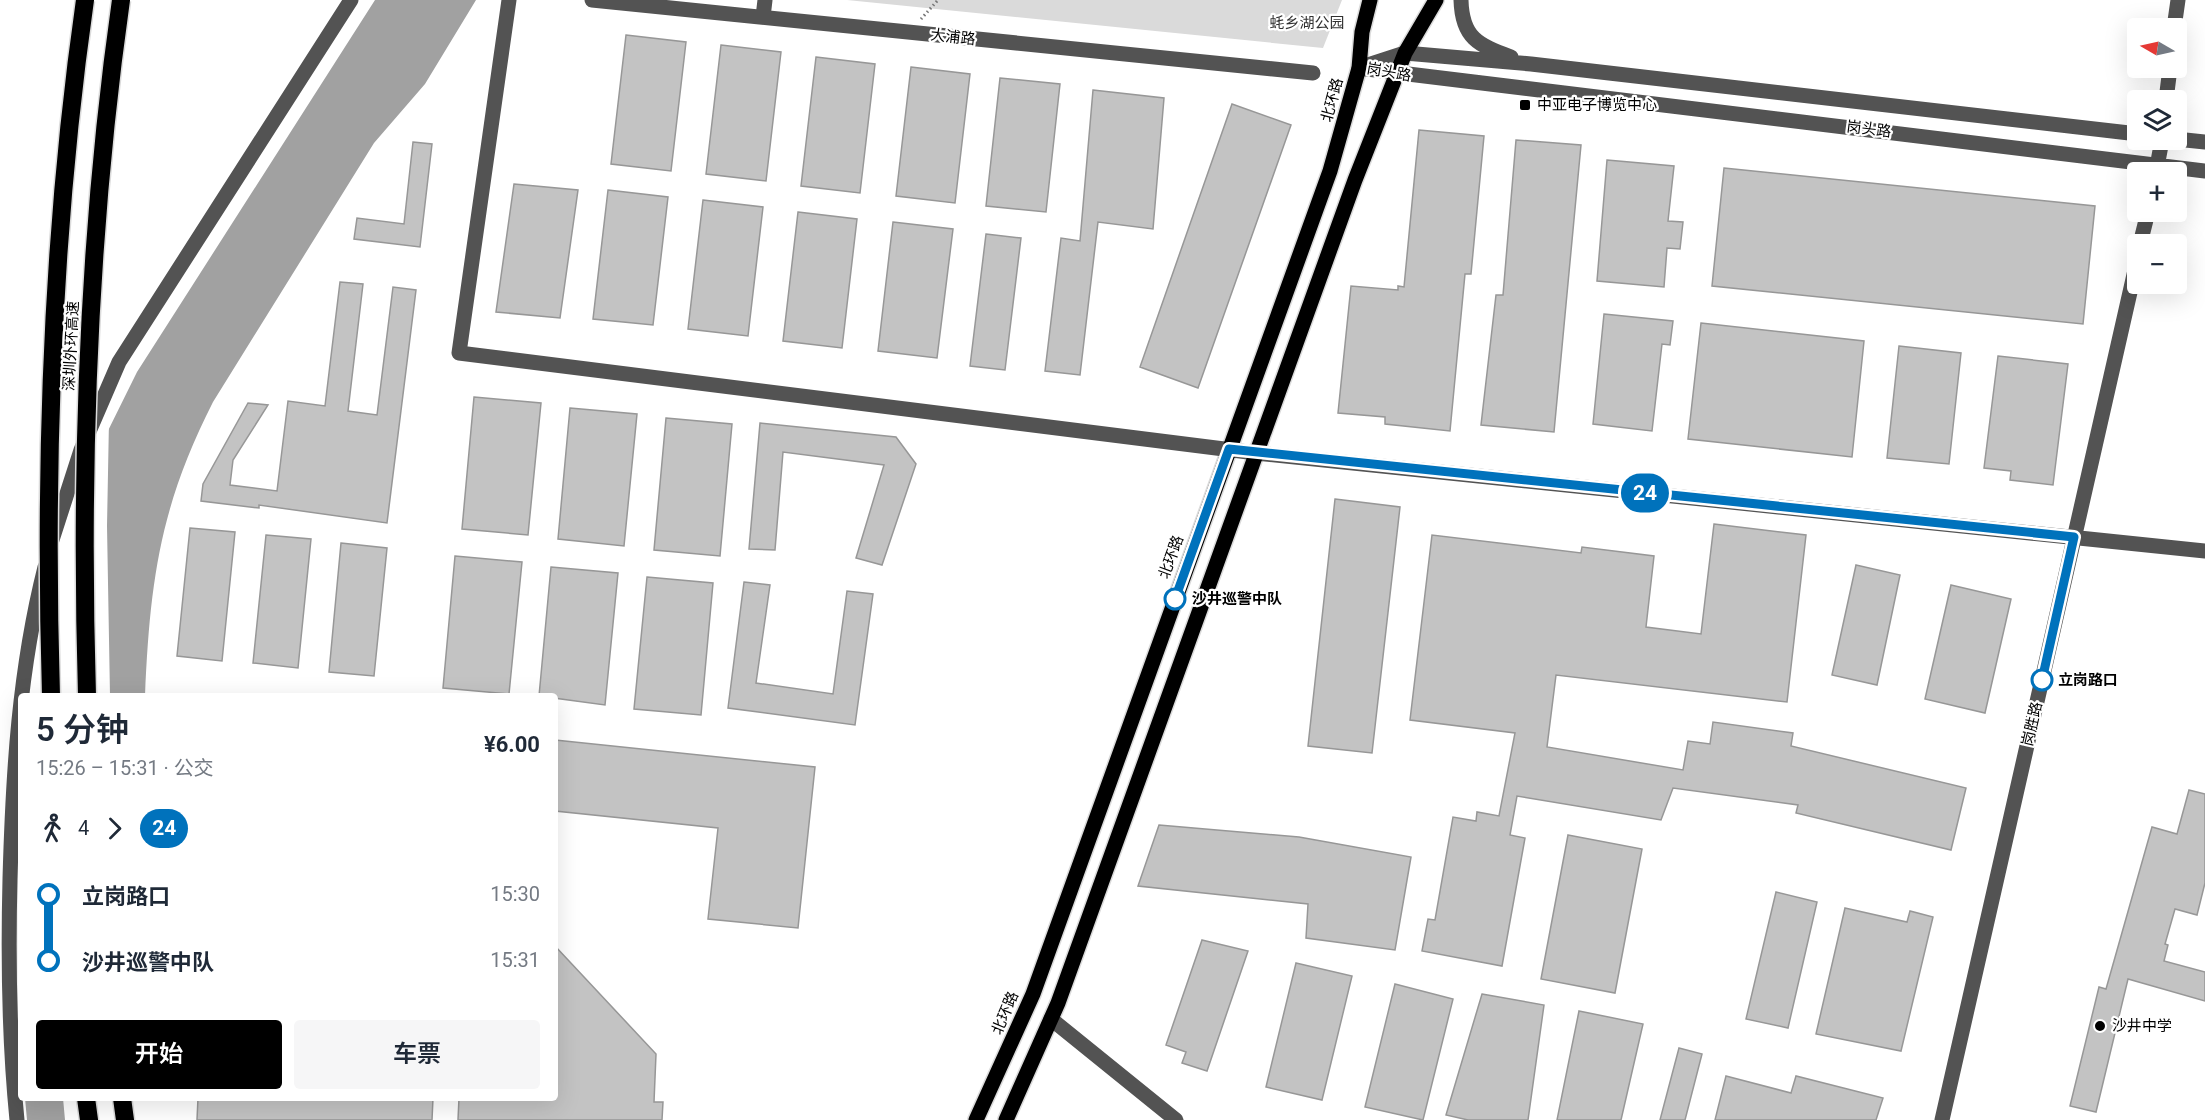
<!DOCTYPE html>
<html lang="zh">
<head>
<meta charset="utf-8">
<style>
  body { margin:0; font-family:Roboto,"Noto Sans SC",sans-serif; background:#f6f6f7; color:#1f2937; height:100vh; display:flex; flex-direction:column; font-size:22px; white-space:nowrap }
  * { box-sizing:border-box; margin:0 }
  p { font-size:20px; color:#747a83 }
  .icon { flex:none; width:33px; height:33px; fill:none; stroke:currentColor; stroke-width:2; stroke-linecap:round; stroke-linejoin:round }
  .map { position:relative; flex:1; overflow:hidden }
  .sheet { position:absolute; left:18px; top:693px; width:540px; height:408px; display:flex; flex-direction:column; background:#fff; border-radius:6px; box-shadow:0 6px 24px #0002 }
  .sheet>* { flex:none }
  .badge { padding:0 12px; border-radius:20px; font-size:21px; line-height:39px }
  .needle { width:39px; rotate:279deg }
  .buttons { position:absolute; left:2127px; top:18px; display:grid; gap:12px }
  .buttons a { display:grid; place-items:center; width:60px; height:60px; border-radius:6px; background:#fff; box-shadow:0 6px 24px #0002; font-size:30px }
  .map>.badge { position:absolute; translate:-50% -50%; box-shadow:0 0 0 3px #fff }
  .legs { display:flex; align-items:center; gap:9px; height:66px; padding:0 18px; font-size:20px }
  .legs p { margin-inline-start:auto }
  .head { display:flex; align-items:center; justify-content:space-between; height:102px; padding:0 18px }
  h1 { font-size:33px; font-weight:600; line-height:45px }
  .primary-button { display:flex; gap:12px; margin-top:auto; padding:12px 18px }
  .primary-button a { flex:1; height:69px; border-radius:6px; background:#000; color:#fff; font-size:24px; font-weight:600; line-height:69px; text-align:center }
  .primary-button a+a { background:#f6f6f7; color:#1f2937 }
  ul { padding:0 18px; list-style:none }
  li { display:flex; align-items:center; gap:21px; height:66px; font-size:22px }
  li i { display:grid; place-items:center; width:9px; height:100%; margin:0 8px; background:currentColor }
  li i::after { content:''; width:15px; height:15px; margin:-8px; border:4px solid; border-radius:50%; background:#fff }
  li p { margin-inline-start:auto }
  li:first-child i { background:linear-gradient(#0000 50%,currentColor 0) }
  li:last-child i { background:linear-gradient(currentColor 50%,#0000 0) }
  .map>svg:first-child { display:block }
</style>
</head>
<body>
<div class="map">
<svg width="2205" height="1120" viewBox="0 0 2205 1120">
  <rect width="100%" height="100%" fill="#fff"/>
  <!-- green -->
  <path fill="#dadada" d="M847 0H1342L1323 48Z"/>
  <!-- water -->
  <path fill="#a1a1a1" d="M375 0H476L425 84 374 143 213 402C160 506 150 581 145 696H30L95 457 137 372Z
    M25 1098H141L143 1120H27Z"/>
  <!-- pier -->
  <path fill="#fff" d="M109 420 107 526 110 696H28V686L47 592 59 546 75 501Z
    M63 1098H144L146 1120H65Z"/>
  <!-- building -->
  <path fill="#c3c3c3" stroke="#979797" stroke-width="1.5" d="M626 35 686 42 671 171 611 164Z
    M721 45 781 52 766 181 706 174Z
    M816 57 875 64 860 193 801 186Z
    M911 67 970 74 955 203 896 196Z
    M1000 78 1060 84 1046 212 986 206Z
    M1093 90 1164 98 1153 229 1098 222 1080 375 1045 371 1061 238 1080 241Z
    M1232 104 1291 125 1198 388 1140 367Z
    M1419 130 1484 136 1471 274H1465L1450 431 1385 424V417L1338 413 1351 286 1398 290V286L1404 287Z
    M1516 140 1581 145 1554 432 1481 425 1496 295H1503Z
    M413 142 432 144 420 247 354 239 357 218 404 224Z
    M1607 160 1674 166 1668 221 1683 222 1680 249 1667 248 1664 287 1597 281Z
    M1724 168 2095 206 2083 324 1712 286Z
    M514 184 578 190 560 318 496 312Z
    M608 190 668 197 653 325 593 319Z
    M703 200 763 207 748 336 688 329Z
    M798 212 857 219 842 348 783 341Z
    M893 222 953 229 937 358 878 351Z
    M986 234 1021 238 1005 370 970 366Z
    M340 282 363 284 348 411 377 415 393 287 416 290 387 523 259 505V508L201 501 203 484 248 403 268 405 233 460 230 485 277 491 288 401 325 406Z
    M1604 314 1673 321 1670 345 1662 344 1652 431 1593 424Z
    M1701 323 1864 341 1852 457 1688 439Z
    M1899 346 1961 353 1949 464 1887 458Z
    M1998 356 2068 364 2053 485 2010 480 2011 471 1984 468Z
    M474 397 541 403 528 535 462 529Z
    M570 408 637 414 624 546 558 539Z
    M666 418 732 424 720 556 654 550Z
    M760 423 896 437 916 464 882 565 856 558 884 465 783 452 775 550 749 549Z
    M1335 499 1400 507 1372 753 1308 746Z
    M1714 524 1806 535 1787 702 1556 675 1547 747 1683 770 1688 741 1710 744 1713 722 1793 733 1791 746 1966 788 1951 850 1796 813 1798 805 1673 788 1661 820 1517 796 1510 835 1525 838 1502 966 1422 951 1428 919 1435 920 1453 817 1476 821 1477 812 1499 816 1515 733 1410 720 1432 535 1581 553 1582 547 1654 556 1646 627 1701 634Z
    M190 528 235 532 222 661 177 656Z
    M266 535 311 539 298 668 253 663Z
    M341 543 387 548 374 676 329 672Z
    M455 556 522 562 509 694 443 688Z
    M1856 565 1900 575 1877 685 1832 675Z
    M551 567 618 573 605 705 539 696Z
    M647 577 713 583 701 715 634 709Z
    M744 582 770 585 756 683 833 694 847 591 873 594 855 725 728 708Z
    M1951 585 2011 599 1985 713 1925 699Z
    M555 740 815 767 798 928 708 919 718 828 555 811Z
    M2189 790 2205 794V883L2197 915 2175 909 2165 944 2168 945 2164 961 2205 972V1001L2128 979 2096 1112 2070 1106 2099 987 2106 989 2152 827 2177 834Z
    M1159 825 1299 837 1411 857 1395 950 1306 938 1308 904 1138 886Z
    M1568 835 1642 849 1615 993 1541 979Z
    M1776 892 1817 902 1788 1028 1746 1019Z
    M1845 908 1907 922 1910 911 1933 917 1901 1051 1816 1034Z
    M1202 940 1248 951 1207 1071 1182 1063 1186 1052 1166 1045Z
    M555 946 656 1054 654 1102H663L662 1120H458L459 1098 555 1099Z
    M1296 963 1352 976 1322 1100 1266 1087Z
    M1395 984 1453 999 1423 1120 1365 1107Z
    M1482 994 1544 1005 1528 1120H1468L1446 1115Z
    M1579 1011 1643 1024 1621 1120H1557Z
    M1679 1048 1702 1054 1685 1120H1660Z
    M1726 1076 1791 1093 1796 1076 1883 1098 1876 1120H1715Z
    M198 1098H433L432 1120H197Z"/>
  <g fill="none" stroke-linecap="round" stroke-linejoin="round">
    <defs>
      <path id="major" d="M976 1120 1033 994 1330 171 1359 68 1362 32 1370 0
        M1006 1120 1058 1003 1355 180 1405 53 1436 0"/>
      <path id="highway" d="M86 1098 89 1120
        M122 1098 125 1120"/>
    </defs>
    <!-- major casing -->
    <use href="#major" stroke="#dbdbdb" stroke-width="18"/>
    <!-- highway casing -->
    <use href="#highway" stroke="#dbdbdb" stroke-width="21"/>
    <!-- path -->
    <path stroke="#757575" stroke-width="3" stroke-dasharray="1.5 3" stroke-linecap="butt" d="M921 19 938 0"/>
    <!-- minor -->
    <path stroke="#535353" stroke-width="15" d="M509 0 459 353 1256 453 2205 551
      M592 0 1313 73
      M1461 0C1462 38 1478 45 1511 57
      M763 17 765 0
      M2174 28 2178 0
      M1362 67 1405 53 1531 64 2138 134
      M1359 68 2205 171
      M2166 100 2170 68
      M2176 139 2205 142
      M2156 172 2162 140
      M2140 244 2148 212
      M52 540 81 450 119 362 351 0
      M1051 1019 1176 1120
      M17 1120C9 1040 8 959 10 879 13 772 19 670 45 567
      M1942 1120 2138 257"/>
    <!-- major -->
    <use href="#major" stroke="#000" stroke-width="15"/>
    <!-- highway -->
    <use href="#highway" stroke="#000" stroke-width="18"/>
    <defs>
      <path id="highway-bridge" d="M51 696C44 464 52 230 85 0
        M87 696C80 463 88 231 121 0"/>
    </defs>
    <!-- highway-bridge casing -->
    <use href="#highway-bridge" stroke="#dbdbdb" stroke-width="21" stroke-linecap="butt"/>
    <!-- highway-bridge -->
    <use href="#highway-bridge" stroke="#000" stroke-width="18"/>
  </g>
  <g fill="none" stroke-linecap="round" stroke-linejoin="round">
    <defs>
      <path id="line-1" d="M1175 599 1229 449 2074 537 2042 680"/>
    </defs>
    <!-- line-1 casing -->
    <use href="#line-1" stroke="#fff" stroke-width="14"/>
    <!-- line-1 -->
    <use href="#line-1" stroke="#0072bc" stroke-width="9"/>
  </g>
  <!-- markers -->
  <g fill="#000" stroke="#fff" stroke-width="2">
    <rect x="1519" y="99" width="12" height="12" rx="3"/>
    <circle cx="2100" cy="1026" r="6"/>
  </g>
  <g fill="#fff" stroke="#0072bc" stroke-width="3">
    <circle cx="1175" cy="599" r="10"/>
    <circle cx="2042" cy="680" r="10"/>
  </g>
  <g text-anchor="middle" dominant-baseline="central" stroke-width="4.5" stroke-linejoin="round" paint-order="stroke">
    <!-- park labels -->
    <g font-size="15" fill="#313131" stroke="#fff">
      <text x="1307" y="23">蚝乡湖公园</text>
    </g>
    <!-- street labels -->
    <g font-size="15" fill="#000" stroke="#fff">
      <text transform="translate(953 37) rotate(6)">大浦路</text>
      <text transform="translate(1389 72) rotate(10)">岗头路</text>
      <text transform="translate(1332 100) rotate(-75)">北环路</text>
      <text transform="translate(1869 129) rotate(7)">岗头路</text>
      <text transform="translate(71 346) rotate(-87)">深圳外环高速</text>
      <text transform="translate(1171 557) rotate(-70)">北环路</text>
      <text transform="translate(2032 724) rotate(-77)">岗胜路</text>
      <text transform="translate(1005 1013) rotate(-67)">北环路</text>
    </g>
    <!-- poi labels -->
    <g font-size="15" fill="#000" stroke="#fff" text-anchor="start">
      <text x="1537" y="105">中亚电子博览中心</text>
      <text x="2112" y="1026">沙井中学</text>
    </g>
    <!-- stop labels -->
    <g font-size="15" font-weight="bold" fill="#000" stroke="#fff" text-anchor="start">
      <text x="1192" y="599">沙井巡警中队</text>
      <text x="2058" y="680">立岗路口</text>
    </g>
  </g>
</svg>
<div class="buttons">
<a><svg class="needle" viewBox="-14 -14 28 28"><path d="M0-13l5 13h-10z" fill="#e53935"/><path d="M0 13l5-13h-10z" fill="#747a83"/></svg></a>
<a><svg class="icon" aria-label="layers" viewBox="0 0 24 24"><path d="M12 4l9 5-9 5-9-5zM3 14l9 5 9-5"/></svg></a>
<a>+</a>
<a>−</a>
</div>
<b class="badge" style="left:1645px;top:493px;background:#0072bc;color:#fff">24</b>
<section class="sheet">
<div class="head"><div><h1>5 分钟</h1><p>15:26 – 15:31 · 公交</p></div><b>¥6.00</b></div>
<div class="legs"><svg class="icon" aria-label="walk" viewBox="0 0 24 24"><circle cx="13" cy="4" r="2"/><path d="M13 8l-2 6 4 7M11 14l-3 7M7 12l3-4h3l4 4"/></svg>4<svg class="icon" aria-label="forward" viewBox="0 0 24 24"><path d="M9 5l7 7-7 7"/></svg><b class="badge" style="background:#0072bc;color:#fff">24</b></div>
<ul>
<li><i style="color:#0072bc"></i><b>立岗路口</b><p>15:30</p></li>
<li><i style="color:#0072bc"></i><b>沙井巡警中队</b><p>15:31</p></li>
</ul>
<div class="primary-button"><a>开始</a><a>车票</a></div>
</section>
</div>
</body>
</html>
